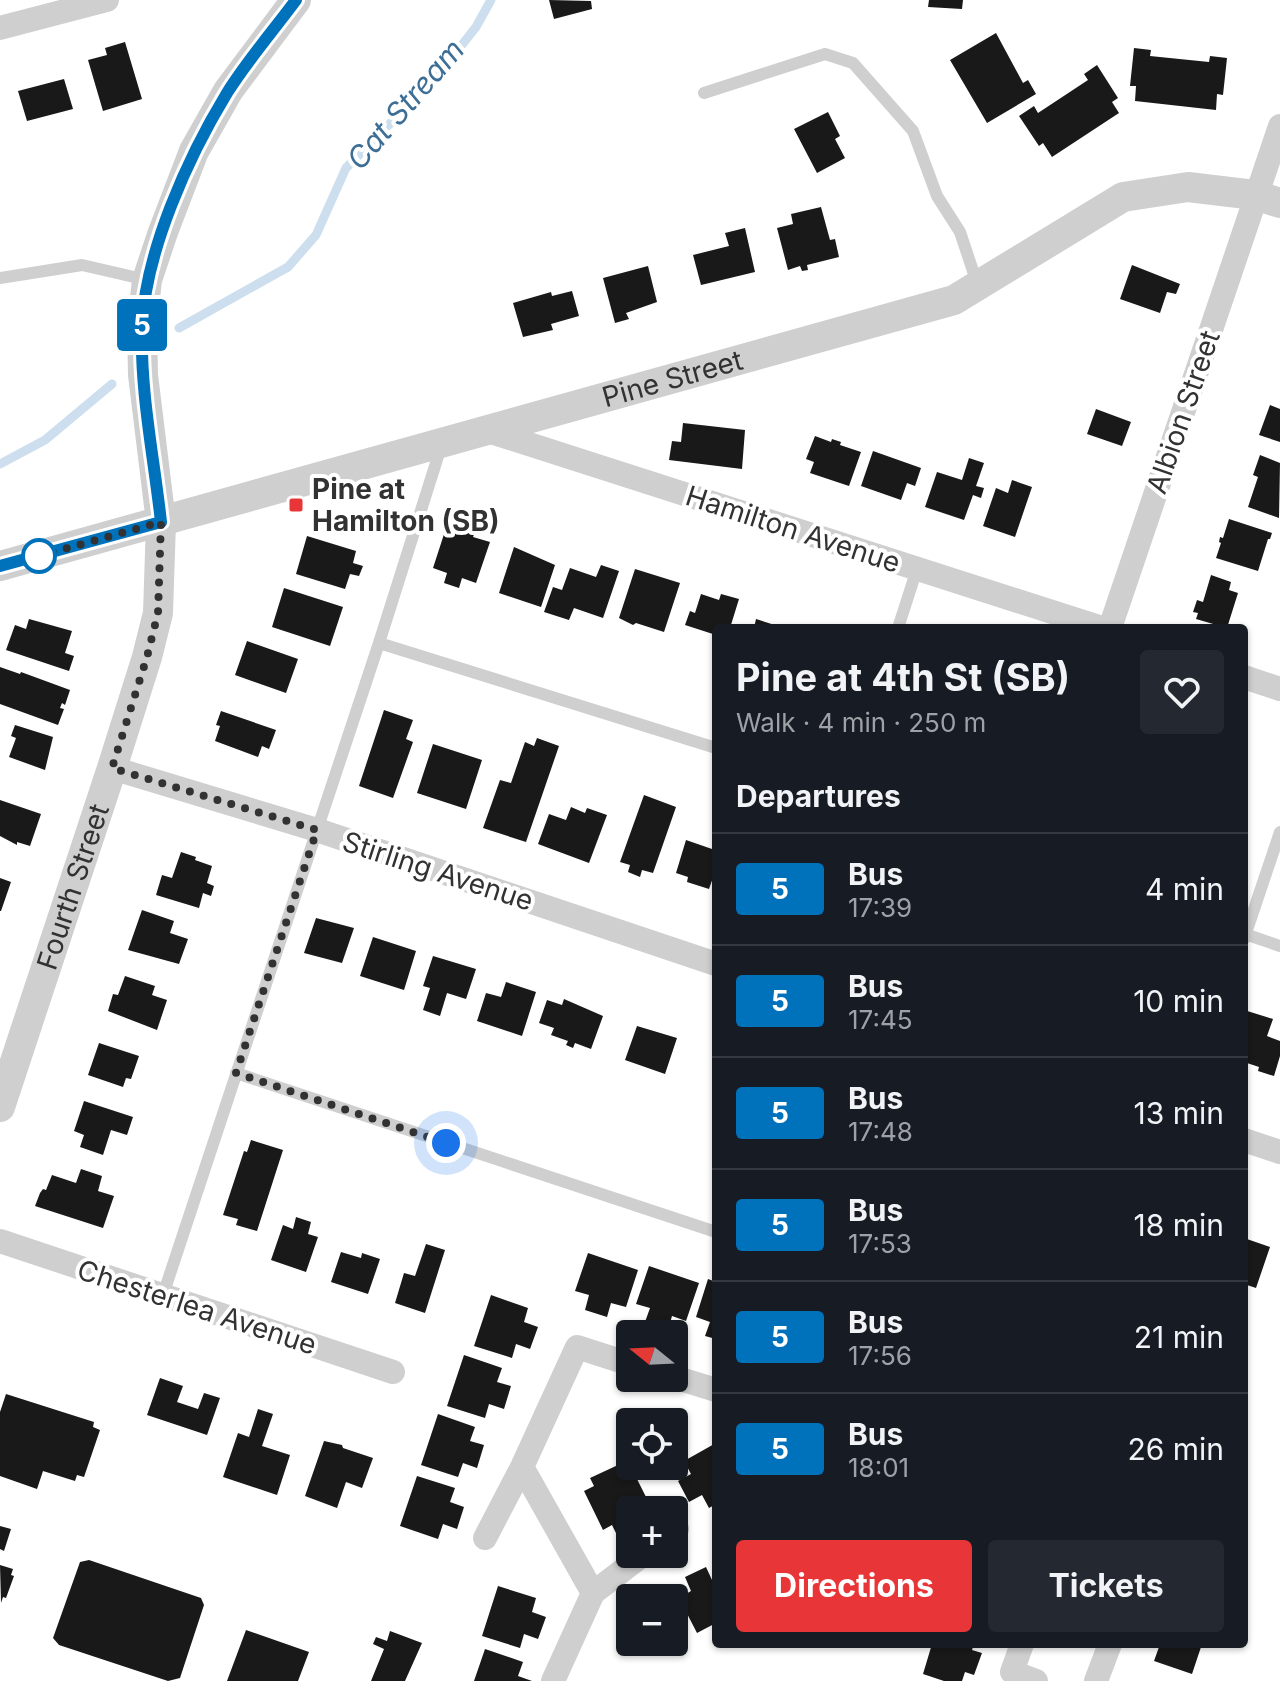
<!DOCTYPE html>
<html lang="en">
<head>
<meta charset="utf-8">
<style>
  body { margin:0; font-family:Inter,sans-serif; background:#242831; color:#f1f3f6; height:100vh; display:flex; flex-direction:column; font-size:30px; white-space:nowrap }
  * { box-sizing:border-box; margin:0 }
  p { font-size:26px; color:#9ea1a6 }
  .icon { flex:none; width:44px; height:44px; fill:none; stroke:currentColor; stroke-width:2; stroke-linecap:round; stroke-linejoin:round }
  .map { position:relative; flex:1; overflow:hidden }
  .details { position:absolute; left:712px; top:624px; width:536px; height:1024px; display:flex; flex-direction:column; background:#171b24; border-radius:8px; box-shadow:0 2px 6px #0004 }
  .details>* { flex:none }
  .badge { padding:0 16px; border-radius:6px; font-size:28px; line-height:52px }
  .needle { width:52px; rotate:288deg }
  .tools { position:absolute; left:616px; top:1320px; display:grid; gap:16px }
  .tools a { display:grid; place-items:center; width:72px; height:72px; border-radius:8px; background:#171b24; box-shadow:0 2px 6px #0004; font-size:40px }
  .you { position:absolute; width:40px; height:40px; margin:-20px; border:6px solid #fff; border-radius:50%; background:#1a73e8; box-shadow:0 0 0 12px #1a73e833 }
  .map>.badge { position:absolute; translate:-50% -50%; box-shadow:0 0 0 4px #fff }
  h2 { padding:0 24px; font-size:30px; line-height:72px }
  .round { display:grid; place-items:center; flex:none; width:84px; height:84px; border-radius:8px; background:#242831 }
  .head { display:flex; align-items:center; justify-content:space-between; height:136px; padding:0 24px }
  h1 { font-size:38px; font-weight:700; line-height:60px }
  .action { display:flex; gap:16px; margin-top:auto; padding:16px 24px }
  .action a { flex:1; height:92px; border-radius:8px; background:#e83537; color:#fff; font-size:32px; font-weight:700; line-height:92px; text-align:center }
  .action a+a { background:#242831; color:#f1f3f6 }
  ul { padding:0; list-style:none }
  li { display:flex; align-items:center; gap:24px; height:112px; padding:0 24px; border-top:2px solid #363941 }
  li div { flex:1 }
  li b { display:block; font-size:30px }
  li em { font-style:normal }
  li .badge { min-width:88px; font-weight:700; text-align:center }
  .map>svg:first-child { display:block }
</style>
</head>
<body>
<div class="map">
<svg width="1280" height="1681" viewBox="0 0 1280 1681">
  <rect width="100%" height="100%" fill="#fff"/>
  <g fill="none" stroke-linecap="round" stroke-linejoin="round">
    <!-- stream -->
    <path stroke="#cddfee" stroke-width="9" d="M179 328 288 267 316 235 346 168 439 74 476 27 491 0
      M0 464 45 440 112 384"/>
  </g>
  <!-- building -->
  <path fill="#191919" d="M549 0 591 1 592 9 554 19Z
    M929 0H963L962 9 928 7Z
    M996 33 1023 83 1028 80 1036 94 987 123 950 60Z
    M125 42 142 99 103 111 88 60 107 55 105 48Z
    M1134 48 1151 50 1150 56 1209 62 1210 56 1227 58 1223 95 1217 94 1216 110 1135 101 1136 86H1130Z
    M1097 65 1118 98 1112 102 1119 113 1052 157 1043 143 1039 146 1019 116 1034 106 1038 113 1088 80 1084 74Z
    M64 79 73 109 27 121 18 91Z
    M828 112 840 136 835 139 845 158 817 173 794 129Z
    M821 207 830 240 835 239 839 257 807 265 808 270 802 271 800 266 788 270 777 228 793 224 791 214Z
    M745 228 755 272 701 285 693 255 729 246 725 233Z
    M1132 265 1180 284 1176 294 1167 292 1160 313 1120 299Z
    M648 266 657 302 626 313 629 319 615 323 603 278Z
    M572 291 579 316 551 324 553 330 523 337 513 303 551 292 552 296Z
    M1270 405 1280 409V442L1259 435Z
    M1096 409 1131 422 1122 446 1087 434Z
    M683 423 745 430 742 469 669 460 672 441 681 442Z
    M815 436 831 442 832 439 841 442 840 445 861 452 849 486 810 473 814 462 806 459Z
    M873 451 921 468 915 486 907 483 901 500 861 486Z
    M1260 455 1280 463 1279 518 1248 507 1258 477 1253 475Z
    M969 458 984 463 976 486 984 488 981 498 973 495 964 520 925 507 937 472 962 480Z
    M1012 480 1032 487 1015 537 983 526 996 488 1008 493Z
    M1229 519 1272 533 1270 539H1268L1258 571 1216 558 1221 543 1219 542 1220 537 1223 538Z
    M466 526 476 529 473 537 490 542 476 583 462 578 459 588 444 583 447 573 433 568 446 528 463 533Z
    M307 536 356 551 353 563 363 566 359 576 350 574 345 589 296 574Z
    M514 547 555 565 541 607 499 593Z
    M601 565 619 571 603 618 574 608 569 620 544 612 553 587 562 590 570 568 596 577Z
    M635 569 680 583 664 632 636 623 633 625 619 618Z
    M1211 575 1231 582 1229 590 1238 593 1227 628 1196 619 1198 613 1193 612 1197 600 1203 602Z
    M284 588 343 607 330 646 272 627Z
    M701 594 719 600 721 594 739 599 730 628H716V635L685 625 690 611 695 613Z
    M29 619 72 631 65 653 74 656 69 671 6 650 15 625 26 629Z
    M756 619 781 627V628H754Z
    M247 641 298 659 286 693 235 675Z
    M0 667 20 674 21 672 70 690 65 705 62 703 60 708 64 709 58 725 0 704Z
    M384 710 413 720 406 739 413 742 393 798 359 786Z
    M221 711 276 730 269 749 262 746 258 757 215 741 220 726 216 725Z
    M15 725 53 737 45 770 9 757 16 738 11 736Z
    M537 738 559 746 526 842 483 828 500 780 511 783 525 742 534 746Z
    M433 744 482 760 466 809 417 793Z
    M644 795 676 807 653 873 642 870 640 877 628 872 630 865 620 862Z
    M0 800 41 814 30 846 17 842V845L0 836Z
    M571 807 585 813 587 808 607 815 589 863 538 844 549 814 566 820Z
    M686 840 712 849 713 844 716 845V869L709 889 687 882 688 877 676 873Z
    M181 852 196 857 195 860 212 866 207 883 214 886 211 896 203 893 199 908 156 895 162 875 172 878Z
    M0 878 11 882 1 911H0Z
    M142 910 174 921 170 933 188 939 179 964 128 950Z
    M316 918 354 928 342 963 304 953Z
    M373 937 416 951 404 990 360 976Z
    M433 956 476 969 466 999 447 993 440 1016 423 1010 430 988 423 986Z
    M125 976 155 986 152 995 167 1000 157 1030 108 1011 113 994 118 995Z
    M506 982 536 992 522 1036 477 1021 486 993 501 997Z
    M564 999 603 1016 591 1049 575 1043 573 1048 566 1045 568 1041 551 1035 554 1028 539 1023 547 1000 562 1005Z
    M1244 1010 1273 1019 1267 1036 1280 1041V1056L1274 1076 1258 1071 1259 1067 1244 1062Z
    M637 1026 677 1038 665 1074 625 1060Z
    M99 1043 139 1056 131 1079 126 1078 123 1087 88 1075Z
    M84 1101 133 1117 127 1135 111 1130 103 1155 80 1147 84 1135 74 1131Z
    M251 1140 283 1150 257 1231 236 1225 238 1219 223 1215 244 1151 247 1152Z
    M81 1169 102 1176 98 1191 114 1196 103 1228 35 1206 40 1193 43 1189 46 1190 52 1175 76 1183Z
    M296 1217 311 1222 308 1234 318 1237 306 1272 271 1260 283 1225 293 1229Z
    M1244 1238 1270 1247 1256 1288 1244 1284Z
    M426 1244 445 1250 425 1313 395 1303 404 1273 415 1276Z
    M341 1252 361 1258 362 1253 380 1259 368 1294 331 1282Z
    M588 1253 638 1270 626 1307 611 1303 607 1317 585 1310 589 1295 575 1291Z
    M649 1266 699 1283 686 1321 672 1316 668 1330 645 1322 650 1308 636 1304Z
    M708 1279 716 1282V1339L705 1336 710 1322 696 1317Z
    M491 1295 528 1308 524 1322 538 1327 530 1349 516 1344 512 1358 474 1346Z
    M464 1355 502 1368 497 1382 511 1386 504 1409 489 1404 485 1418 447 1406Z
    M160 1378 183 1386 177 1402 198 1409 204 1393 220 1398 207 1435 147 1415Z
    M6 1394 94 1422 93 1427 100 1430 84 1477 77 1475 75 1481 43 1471 37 1489 0 1476V1412Z
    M258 1409 273 1414 262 1446 290 1455 277 1495 223 1477 238 1433 249 1437Z
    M438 1414 475 1427 470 1441 484 1445 477 1468 463 1463 458 1477 421 1465Z
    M324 1441 342 1445 343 1448 373 1458 362 1488 346 1482 337 1508 305 1496Z
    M716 1443V1504L709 1508 702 1495 689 1502 678 1481 691 1474 684 1461Z
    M618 1465 622 1472 631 1467 651 1507 644 1510H630V1528L617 1535 612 1525 603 1530 584 1491 594 1486 590 1478Z
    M417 1476 455 1488 450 1502 464 1507 457 1529 443 1524 438 1539 400 1526Z
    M0 1526 11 1529 4 1551 0 1549Z
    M89 1560 201 1598 204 1605 180 1678 168 1681 59 1645 53 1638 80 1562Z
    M0 1565 13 1569 11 1575 14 1576 6 1598 3 1597 1 1603Z
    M706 1567 712 1580 716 1578V1623L697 1633 679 1598 691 1591 685 1577Z
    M498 1586 536 1598 532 1612 546 1617 538 1639 524 1634 520 1648 482 1636Z
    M246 1630 309 1652 298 1681H227Z
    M390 1631 422 1643 405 1681H371L384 1649 373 1644 376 1637 387 1641Z
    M932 1644H974L972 1650 982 1653 974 1675 965 1672 962 1681H944L923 1674Z
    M1151 1644H1202L1192 1674 1154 1661 1159 1647Z
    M485 1649 523 1662 518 1676 532 1681H474Z"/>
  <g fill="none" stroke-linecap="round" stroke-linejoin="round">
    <!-- service -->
    <path stroke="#cfcfcf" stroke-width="12" d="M704 93 825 54 853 63 913 131 937 196 960 232 977 283
      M0 278 82 265 147 280
      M898 628 917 569
      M379 643 716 748
      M1245 934 1280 946
      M1244 939 1280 832
      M236 1073 716 1232
      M163 1295 379 643 441 447"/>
    <!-- minor -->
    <path stroke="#cfcfcf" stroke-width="24" d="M0 28 107 0
      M485 430 1102 628
      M1110 628 1280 126
      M1244 677 1280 689
      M112 768 317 830 716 964
      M1244 1140 1280 1152
      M0 1241 393 1372
      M674 1377 716 1390
      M522 1467 593 1593
      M674 1531 677 1529
      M485 1538 522 1467 577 1347 630 1364
      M1022 1644 1012 1672 1036 1681
      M553 1681 593 1593 644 1554
      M1096 1681 1110 1644"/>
    <!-- tertiary -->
    <g stroke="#cfcfcf" stroke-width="30">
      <path id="s1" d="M0 566 954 300 1123 197 1188 187 1255 195 1280 203"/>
      <path id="s2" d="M0 1107 112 768 147 657 158 613 161 522 143 375 142 326 147 280 163 232 194 151 228 91 296 0"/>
    </g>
  </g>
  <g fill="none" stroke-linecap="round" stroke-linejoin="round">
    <defs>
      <path id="line" d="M0 566 161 522C154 458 140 392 142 327 145 252 188 157 227 93 247 61 273 31 296 0"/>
    </defs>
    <!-- line casing -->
    <use href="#line" stroke="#fff" stroke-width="18"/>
    <!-- line -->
    <use href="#line" stroke="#0072bc" stroke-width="12"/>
    <!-- walk -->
    <path stroke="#323232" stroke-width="8" stroke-dasharray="0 14.4" d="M39 556 161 522 158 613 147 657 112 768 317 830 236 1073 446 1143"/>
  </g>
  <!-- markers -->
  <rect fill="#e83537" stroke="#fff" stroke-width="3" x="288" y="497" width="16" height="16" rx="4"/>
  <circle fill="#fff" stroke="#0072bc" stroke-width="4" cx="39" cy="556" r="16"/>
  <g text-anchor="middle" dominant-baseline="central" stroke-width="8" stroke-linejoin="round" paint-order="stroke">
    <!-- street labels -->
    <g font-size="28" fill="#323232" stroke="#fff">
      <text stroke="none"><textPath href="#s1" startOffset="698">Pine Street</textPath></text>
      <text transform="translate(1183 412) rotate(-71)">Albion Street</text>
      <text transform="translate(793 529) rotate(18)">Hamilton Avenue</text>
      <text transform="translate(438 871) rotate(18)">Stirling Avenue</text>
      <text stroke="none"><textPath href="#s2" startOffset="232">Fourth Street</textPath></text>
      <text transform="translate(197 1307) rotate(18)">Chesterlea Avenue</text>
    </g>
    <!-- poi labels -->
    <g font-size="28" font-weight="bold" fill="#323232" stroke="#fff" text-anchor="start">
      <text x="312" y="489">Pine at<tspan x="312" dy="32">Hamilton (SB)</tspan></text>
    </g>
    <!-- water labels -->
    <g font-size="30" font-style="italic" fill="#3d6e96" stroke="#fff">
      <text transform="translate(405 104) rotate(-49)">Cat Stream</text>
    </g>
  </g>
</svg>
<div class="tools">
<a><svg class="needle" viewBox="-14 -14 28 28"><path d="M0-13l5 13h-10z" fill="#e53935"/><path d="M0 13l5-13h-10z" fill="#9ea1a6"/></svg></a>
<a><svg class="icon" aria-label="locate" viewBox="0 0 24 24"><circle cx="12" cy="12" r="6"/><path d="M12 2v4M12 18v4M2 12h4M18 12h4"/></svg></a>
<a>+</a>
<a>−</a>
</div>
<div class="you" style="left:446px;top:1143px"></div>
<b class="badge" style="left:142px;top:325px;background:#0072bc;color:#fff">5</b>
<section class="details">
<div class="head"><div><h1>Pine at 4th St (SB)</h1><p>Walk · 4 min · 250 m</p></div><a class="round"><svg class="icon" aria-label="heart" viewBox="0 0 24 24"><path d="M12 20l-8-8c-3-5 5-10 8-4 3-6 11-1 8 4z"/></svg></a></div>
<h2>Departures</h2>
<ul>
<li><span class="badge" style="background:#0072bc;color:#fff">5</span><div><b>Bus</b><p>17:39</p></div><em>4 min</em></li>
<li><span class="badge" style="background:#0072bc;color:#fff">5</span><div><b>Bus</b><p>17:45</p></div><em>10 min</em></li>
<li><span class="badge" style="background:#0072bc;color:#fff">5</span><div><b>Bus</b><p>17:48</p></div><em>13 min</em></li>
<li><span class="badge" style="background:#0072bc;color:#fff">5</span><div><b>Bus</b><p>17:53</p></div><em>18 min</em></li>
<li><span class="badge" style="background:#0072bc;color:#fff">5</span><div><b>Bus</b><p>17:56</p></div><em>21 min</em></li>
<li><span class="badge" style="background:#0072bc;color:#fff">5</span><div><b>Bus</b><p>18:01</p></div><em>26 min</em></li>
</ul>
<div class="action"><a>Directions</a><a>Tickets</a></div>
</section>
</div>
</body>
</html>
